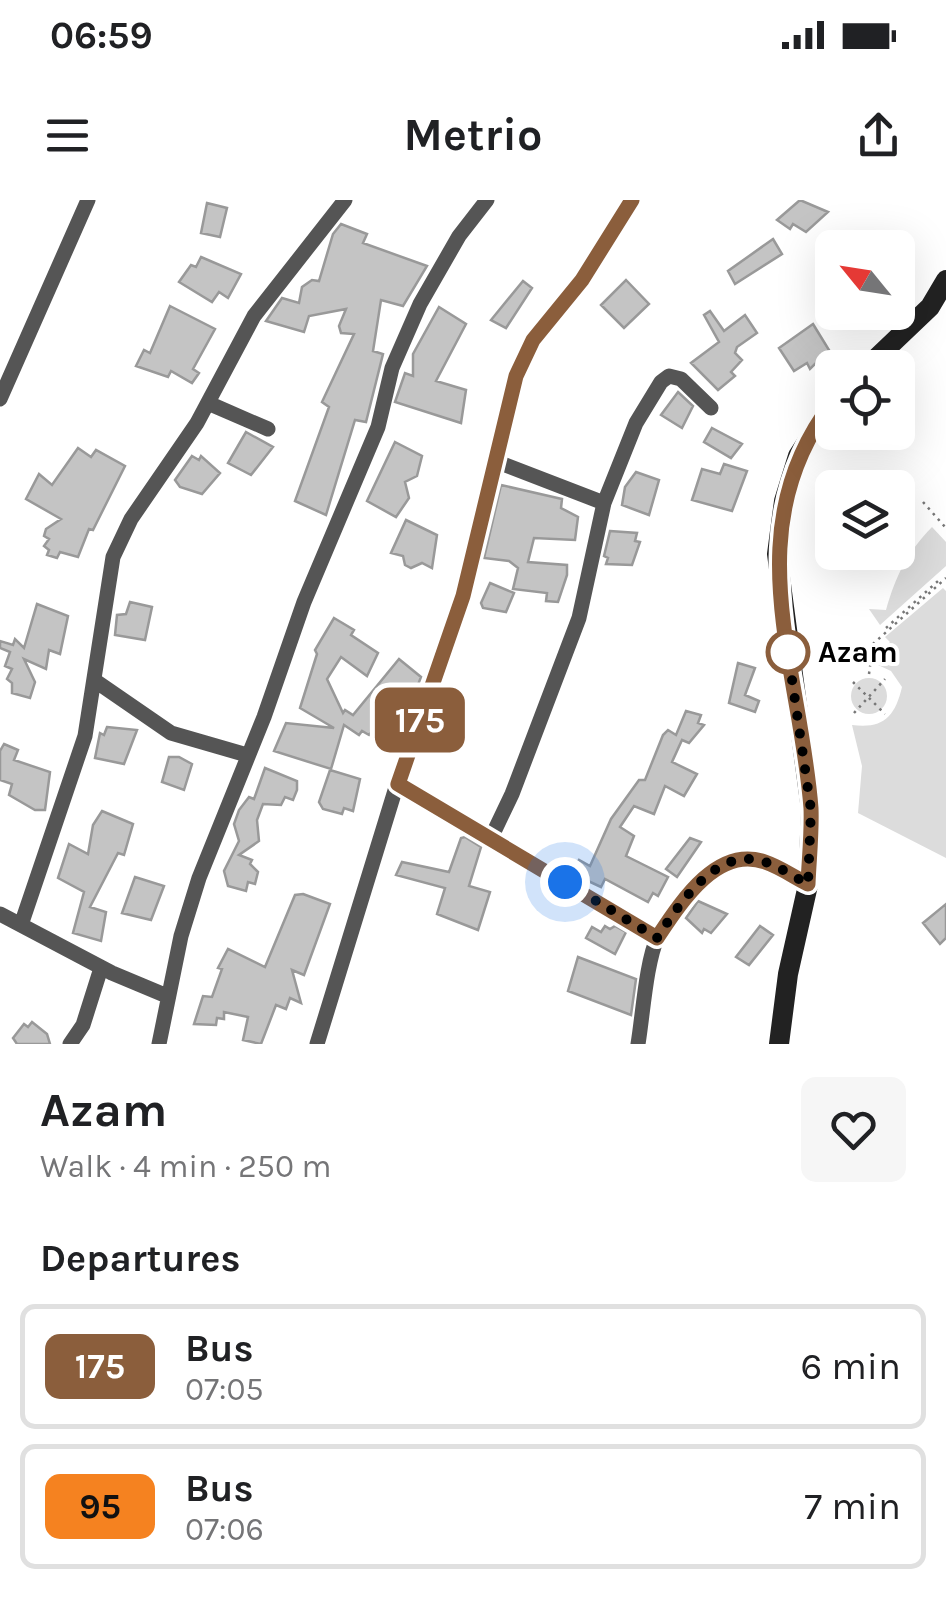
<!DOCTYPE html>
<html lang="en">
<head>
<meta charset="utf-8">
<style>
  body { margin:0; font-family:Karla,sans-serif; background:#f6f6f6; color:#202124; height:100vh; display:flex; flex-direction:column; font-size:38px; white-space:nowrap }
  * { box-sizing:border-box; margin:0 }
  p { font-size:32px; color:#757577 }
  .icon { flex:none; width:55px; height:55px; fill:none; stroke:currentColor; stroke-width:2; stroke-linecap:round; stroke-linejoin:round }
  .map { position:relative; height:844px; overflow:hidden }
  .side { display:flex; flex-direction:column; background:#fff; flex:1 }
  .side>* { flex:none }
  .badge { padding:0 20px; border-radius:15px; font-size:35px; line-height:65px }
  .needle { width:65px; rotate:300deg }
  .controls { position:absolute; left:815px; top:30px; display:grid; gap:20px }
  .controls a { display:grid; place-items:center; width:100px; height:100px; border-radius:15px; background:#fff; box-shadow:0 10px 40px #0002; font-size:50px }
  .you { position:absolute; width:50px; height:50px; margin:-25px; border:8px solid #fff; border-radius:50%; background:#1a73e8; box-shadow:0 0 0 15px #1a73e833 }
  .map>.badge { position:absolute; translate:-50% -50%; box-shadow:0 0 0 5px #fff }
  h2 { padding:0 40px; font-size:38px; line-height:90px }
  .round { display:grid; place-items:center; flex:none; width:105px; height:105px; border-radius:15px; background:#f6f6f6 }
  .headline { display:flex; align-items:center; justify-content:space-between; height:170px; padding:0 40px }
  h1 { font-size:48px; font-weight:700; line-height:75px }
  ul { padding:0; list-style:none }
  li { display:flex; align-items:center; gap:30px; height:125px; margin:0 20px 15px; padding:0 20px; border:5px solid #e0e0e0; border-radius:15px }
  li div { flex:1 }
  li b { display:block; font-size:38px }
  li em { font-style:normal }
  li .badge { min-width:110px; font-weight:700; text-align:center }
  .status { display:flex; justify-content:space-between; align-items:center; height:70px; padding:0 50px; background:#fff; direction:ltr }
  .status svg { height:28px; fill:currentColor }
  header { display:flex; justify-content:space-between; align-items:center; height:130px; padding:0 40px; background:#fff; font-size:45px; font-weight:700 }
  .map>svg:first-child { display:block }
</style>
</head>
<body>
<div class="status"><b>06:59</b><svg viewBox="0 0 49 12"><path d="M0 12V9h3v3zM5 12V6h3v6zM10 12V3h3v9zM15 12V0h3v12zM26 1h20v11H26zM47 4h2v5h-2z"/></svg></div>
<header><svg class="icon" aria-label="menu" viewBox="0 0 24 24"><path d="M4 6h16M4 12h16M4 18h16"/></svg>Metrio<svg class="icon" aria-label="share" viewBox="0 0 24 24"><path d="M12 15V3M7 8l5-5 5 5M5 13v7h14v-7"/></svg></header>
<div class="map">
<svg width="946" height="844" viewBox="0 0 946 844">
  <rect width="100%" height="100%" fill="#fff"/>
  <!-- green -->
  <path fill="#dcdcdc" d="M932 327 946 342V366L880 425 869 409 886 410C896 375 907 353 932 327Z
    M943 388 946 391V658L858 613 862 566 852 525C883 529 895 517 902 487L891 471 878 465 882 444 885 447 890 442 885 437Z
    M851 496a18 18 0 1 1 36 0a18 18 0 1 1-36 0Z"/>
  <!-- building -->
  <path fill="#c4c4c4" stroke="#999" stroke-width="2.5" d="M800 0 828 12 806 32 793 24 790 29 777 20Z
    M207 3 227 8 220 37 201 33Z
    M341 24 367 34 363 43 427 66 403 106 381 100 373 151 383 154 366 222 355 220 326 315 295 301 329 207 322 202 354 134 341 133 339 126 346 109 309 116 304 132 266 121 282 98 299 103 302 87 312 80 319 81 333 34Z
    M773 39 782 54 735 84 728 71Z
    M201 57 241 74 228 98 219 92 212 102 179 82 191 65 196 67Z
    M626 80 649 104 624 128 601 105Z
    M523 81 532 88 506 128 491 120Z
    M170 106 215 129 193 169 199 173 192 183 171 171 168 177 136 166 144 150 150 153Z
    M439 107 466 124 436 181 466 190 461 223 395 202 405 173 413 176V154Z
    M710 111 724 131 745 115 757 133 737 147 735 153 742 160 731 172 735 176 718 190 691 163 719 142 704 115Z
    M813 124 829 150 810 169 807 163 794 171 779 148Z
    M678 192 693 206 682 228 661 215Z
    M712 228 742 244 731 258 704 242Z
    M246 232 273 247 251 275 228 263Z
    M395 242 422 256 417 276 405 282 409 298 396 317 367 301Z
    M78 248 91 257 96 250 125 266 93 330 89 329 78 357 60 352 57 358 47 355 49 350 44 346 49 339 44 336 46 329 61 319 26 299 39 274 52 285Z
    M192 256 199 260 201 256 220 273 202 294 180 287 175 280Z
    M724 264 747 271 732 311 692 300 702 269 720 274Z
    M636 272 659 280 649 315 622 305 625 287Z
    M501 285 562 299 561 308 578 317 575 340 534 338 528 362 567 365V375L558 402 546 401 547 393 513 389 518 368 509 361 484 358Z
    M406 320 437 335 432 368 422 363 411 368 405 365 403 356 391 353Z
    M610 331 637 333 635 341 640 342 632 365 606 364 608 358 604 356Z
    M490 383 514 393 506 412 483 408 481 403Z
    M130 402 152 407 145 440 115 435 117 415 126 414Z
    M37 404 68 416 60 454 49 450 46 469 24 459 35 482 30 498 12 493V483L7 479 12 469 5 466 10 452 0 448V441L13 445 15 439 24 448Z
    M334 418 354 430 351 435 378 453 367 476 341 457 327 479 343 513 345 510 353 515 399 459 421 477 403 524 388 512 369 535 362 531 359 535 344 525 331 569 274 551 286 523 334 528 300 508 317 454 315 450Z
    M738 463 755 468 745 495 759 501 755 512 729 503Z
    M686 511 701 515 698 523 704 525 689 543 682 540 672 562 697 574 684 596 665 586 654 614 634 606 620 627 634 636 626 656 668 677 658 696 653 693 648 702 605 679 601 687 571 673 579 660 590 666 611 619 639 580H645L663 535 668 530 676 535Z
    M107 527 137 530 124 564 95 558 100 533 104 535Z
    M4 544 18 550 14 560 50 572 45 610H35L9 595 12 584 0 580V551Z
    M169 557H179L192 564 184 590 162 582Z
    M265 568 297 581V590L293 600 285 597 281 605 263 604 257 620 259 641 239 655 252 660 250 664 258 672 255 684 248 682 246 691 228 686 224 671 239 641 234 624 239 610 249 597 254 599Z
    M330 570 360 579 353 611 344 608 342 614 323 609 319 602Z
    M102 611 133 624 124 655 118 653 90 707 106 712 101 741 73 733 84 692 58 678 69 644 88 654 93 625Z
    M465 637 481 647 469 686 490 692 478 730 437 714 445 688 396 675 402 662 449 672 461 638Z
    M690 638 701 642 677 677 666 669Z
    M135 677 164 686 151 720 122 713Z
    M303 694 330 704 304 775 292 770 301 803 290 798 286 809 276 805 261 844 243 840 248 817 224 812V819L217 818 216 825 194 824 203 796 212 797 222 769 218 768 228 749 265 767 295 695Z
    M698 701 727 714 711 733 704 729 702 733 686 718Z
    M946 704V738L940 744 923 723Z
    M605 726 610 729 615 726 626 732 615 754 586 738 592 727 601 732Z
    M760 726 773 735 749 765 736 757Z
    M578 757 636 779 631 815 568 791Z
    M32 822 47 834 50 844H17L13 838 24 824 28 827Z"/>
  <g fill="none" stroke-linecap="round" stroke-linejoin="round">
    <!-- path -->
    <path stroke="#777" stroke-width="2.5" stroke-dasharray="2.5 5" stroke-linecap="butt" d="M923 302 946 328
      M886 428 938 381
      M869 474 873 444 946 378
      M853 482 885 514
      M854 513 885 479"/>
    <!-- street -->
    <path stroke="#555" stroke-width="15" d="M0 199 88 0
      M208 203 268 229
      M495 261 604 303
      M94 480 171 533 247 555
      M397 584 657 737
      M491 638 512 594 579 418 604 303 636 223 661 182 669 176 681 179 711 208
      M0 714 112 773 167 796
      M21 725 85 536 113 357 131 319 197 223 254 116 345 0
      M70 844 83 825 101 768
      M159 844 181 736 199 678 264 517 304 402 378 227 392 168 420 104 459 36 487 0
      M317 844 397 584 463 395 516 176 533 139 582 80 632 0
      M638 844C643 814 646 762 658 736 670 712 716 658 743 658 766 658 788 674 808 685"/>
    <!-- secondary -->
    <path stroke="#222" stroke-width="20" d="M866 168 930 107 946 80
      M779 844 788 774 808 685 811 610 777 354 784 301 798 256 832 203"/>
  </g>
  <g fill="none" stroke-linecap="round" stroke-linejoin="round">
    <defs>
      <path id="line" d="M632 0 582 80 533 140 516 176 463 396 398 584 657 738C681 702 717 645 765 662 780 667 794 677 808 684 809 659 812 633 811 608 800 466 735 330 832 203"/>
    </defs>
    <!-- line casing -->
    <use href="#line" stroke="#fff" stroke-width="22"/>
    <!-- line -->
    <use href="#line" stroke="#8b5e3c" stroke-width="15"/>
    <!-- walk -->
    <path stroke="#000" stroke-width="10" stroke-dasharray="0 18" d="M565 682 657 738C681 702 717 645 765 662 780 667 794 677 808 684L811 610 788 452"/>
  </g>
  <!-- markers -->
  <circle fill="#fff" stroke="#8b5e3c" stroke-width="5" cx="788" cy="452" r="20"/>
  <g text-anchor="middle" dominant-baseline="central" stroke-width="8" stroke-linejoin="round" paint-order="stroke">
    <!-- stop labels -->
    <g font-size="30" font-weight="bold" fill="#000" stroke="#fff" text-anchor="start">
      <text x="818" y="452">Azam</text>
    </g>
  </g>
</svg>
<div class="controls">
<a><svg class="needle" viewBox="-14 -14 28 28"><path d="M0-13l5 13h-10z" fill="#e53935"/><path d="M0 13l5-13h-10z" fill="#757577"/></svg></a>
<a><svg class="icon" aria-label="locate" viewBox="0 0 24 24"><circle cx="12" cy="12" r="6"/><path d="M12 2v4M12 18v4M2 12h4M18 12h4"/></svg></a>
<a><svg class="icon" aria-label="layers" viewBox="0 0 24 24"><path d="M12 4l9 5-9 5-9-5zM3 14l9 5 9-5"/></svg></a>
</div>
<div class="you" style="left:565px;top:682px"></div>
<b class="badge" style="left:420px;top:520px;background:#8b5e3c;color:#fff">175</b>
</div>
<section class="side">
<div class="headline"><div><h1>Azam</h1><p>Walk · 4 min · 250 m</p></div><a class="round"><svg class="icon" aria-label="heart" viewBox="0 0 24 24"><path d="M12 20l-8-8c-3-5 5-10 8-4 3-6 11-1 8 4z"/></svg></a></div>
<h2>Departures</h2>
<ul>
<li><span class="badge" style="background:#8b5e3c;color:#fff">175</span><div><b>Bus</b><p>07:05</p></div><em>6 min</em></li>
<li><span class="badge" style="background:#f58220;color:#111">95</span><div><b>Bus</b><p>07:06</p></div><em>7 min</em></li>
</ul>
</section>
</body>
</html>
